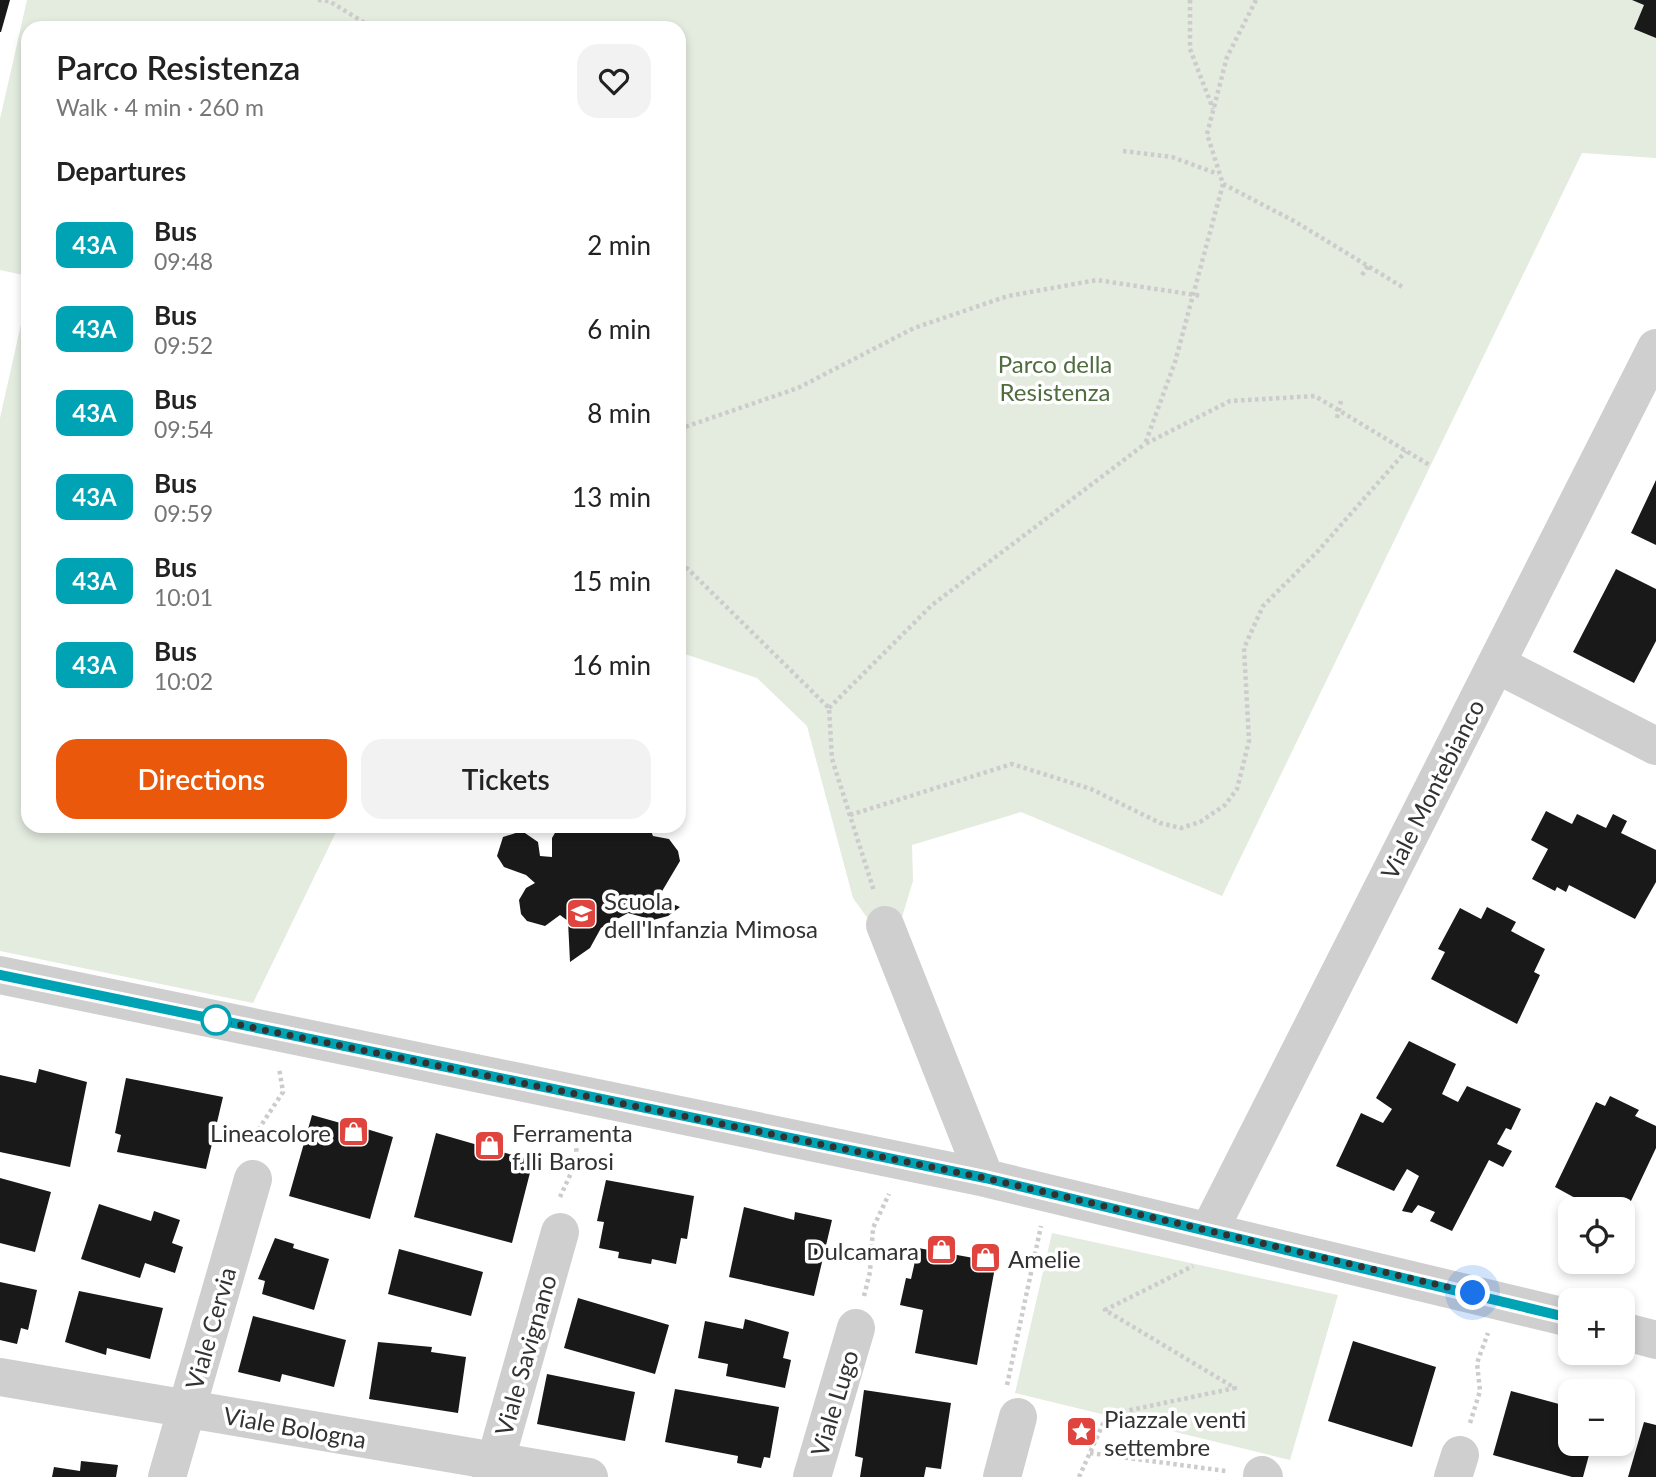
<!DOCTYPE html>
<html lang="en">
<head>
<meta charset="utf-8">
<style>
  body { margin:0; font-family:Lato,sans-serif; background:#f2f2f2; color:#222; height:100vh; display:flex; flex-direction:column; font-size:26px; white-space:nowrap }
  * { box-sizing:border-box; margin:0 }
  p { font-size:23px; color:#767676 }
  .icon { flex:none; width:38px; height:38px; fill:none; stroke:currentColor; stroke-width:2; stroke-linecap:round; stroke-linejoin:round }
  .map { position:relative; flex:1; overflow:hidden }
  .side { position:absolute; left:21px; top:21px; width:665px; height:812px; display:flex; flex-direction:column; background:#fff; border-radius:21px; box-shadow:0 4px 10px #0003 }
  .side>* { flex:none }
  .badge { padding:0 14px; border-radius:10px; font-size:24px; line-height:46px }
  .tools { position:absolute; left:1558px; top:1197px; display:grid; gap:14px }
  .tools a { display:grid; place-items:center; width:77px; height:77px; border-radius:14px; background:#fff; box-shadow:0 4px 10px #0003; font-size:35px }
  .you { position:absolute; width:35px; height:35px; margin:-18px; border:5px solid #fff; border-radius:50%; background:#1a73e8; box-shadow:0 0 0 10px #1a73e833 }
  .map>.badge { position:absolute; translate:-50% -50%; box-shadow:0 0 0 4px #fff }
  h2 { padding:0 35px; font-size:26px; line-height:63px }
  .round { display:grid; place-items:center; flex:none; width:74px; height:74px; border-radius:21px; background:#f2f2f2 }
  .overview { display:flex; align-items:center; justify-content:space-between; height:119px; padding:0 35px }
  h1 { font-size:33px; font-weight:600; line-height:52px }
  .action { display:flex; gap:14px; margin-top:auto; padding:14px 35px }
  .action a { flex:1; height:80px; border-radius:21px; background:#ea580c; color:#fff; font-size:28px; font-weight:600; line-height:80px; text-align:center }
  .action a+a { background:#f2f2f2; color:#222 }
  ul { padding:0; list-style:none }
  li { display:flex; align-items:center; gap:21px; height:84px; padding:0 35px }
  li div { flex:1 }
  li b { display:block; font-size:26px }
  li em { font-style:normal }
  li .badge { min-width:77px; font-weight:700; text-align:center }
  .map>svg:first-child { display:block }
</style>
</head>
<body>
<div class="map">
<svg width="1656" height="1477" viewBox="0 0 1656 1477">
  <rect width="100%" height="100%" fill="#fff"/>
  <!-- green -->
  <path fill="#e4ebdf" d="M27 0H1656V158L1582 153 1222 896 1021 812 912 845 913 881 902 917 876 930 853 898 807 726 757 678 679 652V28H28V276L0 270V119Z
    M28 293V826H339L253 1003 0 951V418Z
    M1052 1233 1338 1295 1290 1460 1015 1393Z"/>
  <!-- building -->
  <path fill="#191919" d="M0 0H10L1 32H0Z
    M1632 0H1656V38L1634 29 1644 5Z
    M1656 480V545L1631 533Z
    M1616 569 1656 589V641L1634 683 1573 652Z
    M1546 811 1572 824 1577 814 1606 828 1613 814 1627 821 1621 833 1656 850V882L1635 919 1569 885 1566 892 1557 887 1555 891 1532 879 1548 849 1531 840Z
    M559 826H649L653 836 669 839 678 851 680 861 658 898 680 907 668 916 653 920 628 913 601 928 590 948 570 962 568 921 560 915 545 926 527 921 521 914 519 900 526 888 535 883 526 875 504 867 497 856 503 837 522 831 538 842 540 856 552 857V838Z
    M1487 907 1516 922 1511 931 1545 949 1534 972 1540 975 1517 1024 1431 979 1445 952 1438 949 1460 908 1481 919Z
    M1409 1041 1456 1064 1442 1094 1458 1102 1467 1086 1521 1109 1511 1130 1506 1128 1497 1144 1512 1151 1503 1167 1489 1160 1452 1231 1430 1221 1435 1212 1418 1205 1412 1213 1402 1211 1419 1176 1407 1169 1394 1191 1336 1166 1361 1113 1383 1123 1392 1109 1376 1098Z
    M39 1069 87 1082 70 1167 0 1152V1075L36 1083Z
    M126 1078 223 1097 206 1169 117 1152 121 1135 115 1133Z
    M1610 1096 1639 1110 1635 1116 1656 1126V1148L1622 1220V1209H1586L1575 1203 1577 1199 1555 1187 1596 1102 1605 1106Z
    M312 1115 344 1124 342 1131 357 1136 360 1127 393 1137 370 1219 289 1196Z
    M436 1133 533 1161 512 1243 414 1217Z
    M0 1178 51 1192 35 1252 0 1243Z
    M606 1180 694 1196 687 1239 681 1238 676 1264 652 1259 651 1264 618 1258 619 1252 599 1248 604 1222 597 1221Z
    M99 1204 151 1221 154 1211 180 1220 172 1243 183 1247 175 1273 145 1263 140 1278 81 1259Z
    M744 1207 794 1220 795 1212 832 1220 814 1296 729 1277Z
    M275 1238 294 1244 293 1248 329 1259 314 1310 262 1294 265 1281 258 1279Z
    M918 1248 996 1262 977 1365 915 1353 923 1310 900 1305 906 1278 911 1279Z
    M399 1249 483 1272 471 1316 388 1294Z
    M0 1282 37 1290 28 1330 21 1328 17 1344 0 1340Z
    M79 1291 163 1308 150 1359 107 1348 106 1355 65 1342Z
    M578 1298 669 1325 655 1374 564 1348Z
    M253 1316 346 1340 334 1387 282 1374 280 1382 238 1372Z
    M745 1319 789 1332 783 1358 791 1360 785 1388 726 1376 728 1364 698 1358 705 1321 743 1329Z
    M1353 1341 1436 1367 1412 1447 1328 1421Z
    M378 1342 432 1347 431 1352 466 1357 458 1413 369 1399Z
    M547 1374 635 1392 625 1441 537 1424Z
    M675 1389 779 1407 770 1458 764 1457 761 1468 737 1463 738 1456 665 1442Z
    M864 1390 951 1403 941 1469 926 1467 924 1477H860L863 1458 855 1456Z
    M1511 1391 1570 1407V1444H1592L1583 1477H1572L1493 1455Z
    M1644 1422 1656 1425V1477H1628Z
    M81 1461 118 1465 116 1477H52L54 1467 80 1471Z"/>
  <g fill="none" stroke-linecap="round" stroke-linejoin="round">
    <!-- path -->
    <path stroke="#ccc" stroke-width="4.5" stroke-dasharray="3.5 3.5" stroke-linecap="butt" d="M318 0 329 1 373 28
      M1190 0V49L1213 109
      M1256 0 1227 57 1207 134 1223 184 1175 362 1145 444 1230 401 1315 396 1431 466
      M1123 151 1172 157 1218 174
      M1223 184 1294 221 1404 288
      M1362 275 1368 266
      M1337 418 1341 401
      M679 429 798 388 914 328 1008 296 1097 280 1202 296
      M28 564 25 585 28 608
      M679 565 688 569 829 708 832 759 874 891
      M829 708 932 605 1145 444
      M850 815 1012 764 1091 789 1160 823 1181 828 1200 822 1225 805 1237 789 1249 741 1244 648 1263 606 1318 551 1406 451
      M257 1144 260 1127 283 1092 279 1068
      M560 1197 577 1160 575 1129
      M864 1296 870 1272 873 1228 889 1194
      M1007 1385 1041 1226
      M1470 1423 1480 1391 1477 1363 1488 1333
      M1090 1453 1226 1471
      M1079 1477 1107 1415 1235 1388 1105 1310 1193 1266"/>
    <!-- minor -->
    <path stroke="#cfcfcf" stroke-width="38" d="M1496 664 1656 746
      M885 925 985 1178
      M0 975 985 1178 1570 1318
      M1209 1231 1656 348
      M1622 1331 1656 1340
      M0 1377 589 1477
      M1262 1475 1264 1477
      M167 1477 253 1179
      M491 1477 560 1232
      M812 1477 856 1328
      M1002 1477 1018 1417
      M1453 1477 1460 1455"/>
  </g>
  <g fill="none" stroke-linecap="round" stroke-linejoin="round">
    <defs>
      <path id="line" d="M0 975 985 1178 1570 1318"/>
    </defs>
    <!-- line casing -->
    <use href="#line" stroke="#fff" stroke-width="16"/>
    <!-- line -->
    <use href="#line" stroke="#00a3b4" stroke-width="10"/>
    <!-- walk -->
    <path stroke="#323232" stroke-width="7" stroke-dasharray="0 12.6" d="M216 1020 985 1178 1473 1293"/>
  </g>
  <!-- icons -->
  <defs>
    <symbol id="school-square" viewBox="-11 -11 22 22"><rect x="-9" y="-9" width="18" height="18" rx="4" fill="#df453e" stroke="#fff"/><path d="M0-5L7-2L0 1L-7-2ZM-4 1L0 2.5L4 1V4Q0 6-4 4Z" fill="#fff"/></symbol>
    <symbol id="shop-square" viewBox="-11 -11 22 22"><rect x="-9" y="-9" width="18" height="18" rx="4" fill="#df453e" stroke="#fff"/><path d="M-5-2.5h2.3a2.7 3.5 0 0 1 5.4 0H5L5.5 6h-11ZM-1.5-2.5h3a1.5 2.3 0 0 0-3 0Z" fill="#fff"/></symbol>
    <symbol id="sight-square" viewBox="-11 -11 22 22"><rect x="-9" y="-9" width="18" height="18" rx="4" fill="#df453e" stroke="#fff"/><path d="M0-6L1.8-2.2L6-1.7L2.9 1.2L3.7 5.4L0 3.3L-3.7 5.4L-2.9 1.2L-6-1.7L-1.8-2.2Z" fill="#fff"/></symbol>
  </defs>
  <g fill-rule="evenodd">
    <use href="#school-square" x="564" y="896" width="35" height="35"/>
    <use href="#shop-square" x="336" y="1114" width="35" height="35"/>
    <use href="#shop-square" x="472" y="1128" width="35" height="35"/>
    <use href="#shop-square" x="924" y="1232" width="35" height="35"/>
    <use href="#shop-square" x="968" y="1240" width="35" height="35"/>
    <use href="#sight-square" x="1064" y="1414" width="35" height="35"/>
  </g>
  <!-- markers -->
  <circle fill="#fff" stroke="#00a3b4" stroke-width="3.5" cx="216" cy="1020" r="14"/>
  <g text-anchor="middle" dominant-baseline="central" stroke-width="7" stroke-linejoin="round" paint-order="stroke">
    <!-- park labels -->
    <g font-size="24" fill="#506d40" stroke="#fff">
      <text x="1055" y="363">Parco della<tspan x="1055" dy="28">Resistenza</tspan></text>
    </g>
    <!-- street labels -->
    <g font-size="24" fill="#323232" stroke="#fff">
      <text transform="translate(1432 789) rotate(-63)">Viale Montebianco</text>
      <text transform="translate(210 1328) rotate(-74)">Viale Cervia</text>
      <text transform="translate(525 1355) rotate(-74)">Viale Savignano</text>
      <text transform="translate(834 1403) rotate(-73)">Viale Lugo</text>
      <text transform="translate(295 1427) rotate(10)">Viale Bologna</text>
    </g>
    <!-- poi labels -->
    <g font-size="24" fill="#323232" stroke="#fff" text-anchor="start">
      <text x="604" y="900">Scuola<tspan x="604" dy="28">dell'Infanzia Mimosa</tspan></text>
      <text x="331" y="1132" text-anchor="end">Lineacolore</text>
      <text x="512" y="1132">Ferramenta<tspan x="512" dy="28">f.lli Barosi</tspan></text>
      <text x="919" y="1250" text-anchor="end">Dulcamara</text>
      <text x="1008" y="1258">Amelie</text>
      <text x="1104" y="1418">Piazzale venti<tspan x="1104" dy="28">settembre</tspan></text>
    </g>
  </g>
</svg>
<div class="tools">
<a><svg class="icon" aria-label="locate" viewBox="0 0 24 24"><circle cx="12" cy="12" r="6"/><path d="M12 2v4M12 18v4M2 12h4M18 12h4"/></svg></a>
<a>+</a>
<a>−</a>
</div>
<div class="you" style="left:1473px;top:1293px"></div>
<section class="side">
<div class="overview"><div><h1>Parco Resistenza</h1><p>Walk · 4 min · 260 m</p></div><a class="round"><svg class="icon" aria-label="heart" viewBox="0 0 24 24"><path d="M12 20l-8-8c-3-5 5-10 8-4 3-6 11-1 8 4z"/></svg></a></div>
<h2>Departures</h2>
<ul>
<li><span class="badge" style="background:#00a3b4;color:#fff">43A</span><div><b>Bus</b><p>09:48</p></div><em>2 min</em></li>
<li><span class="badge" style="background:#00a3b4;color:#fff">43A</span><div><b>Bus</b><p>09:52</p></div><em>6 min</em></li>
<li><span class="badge" style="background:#00a3b4;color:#fff">43A</span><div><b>Bus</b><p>09:54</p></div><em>8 min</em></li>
<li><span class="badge" style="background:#00a3b4;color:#fff">43A</span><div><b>Bus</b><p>09:59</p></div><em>13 min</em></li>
<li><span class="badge" style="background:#00a3b4;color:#fff">43A</span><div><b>Bus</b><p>10:01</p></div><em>15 min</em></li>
<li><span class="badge" style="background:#00a3b4;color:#fff">43A</span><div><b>Bus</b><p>10:02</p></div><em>16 min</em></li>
</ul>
<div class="action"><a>Directions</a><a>Tickets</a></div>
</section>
</div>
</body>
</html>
